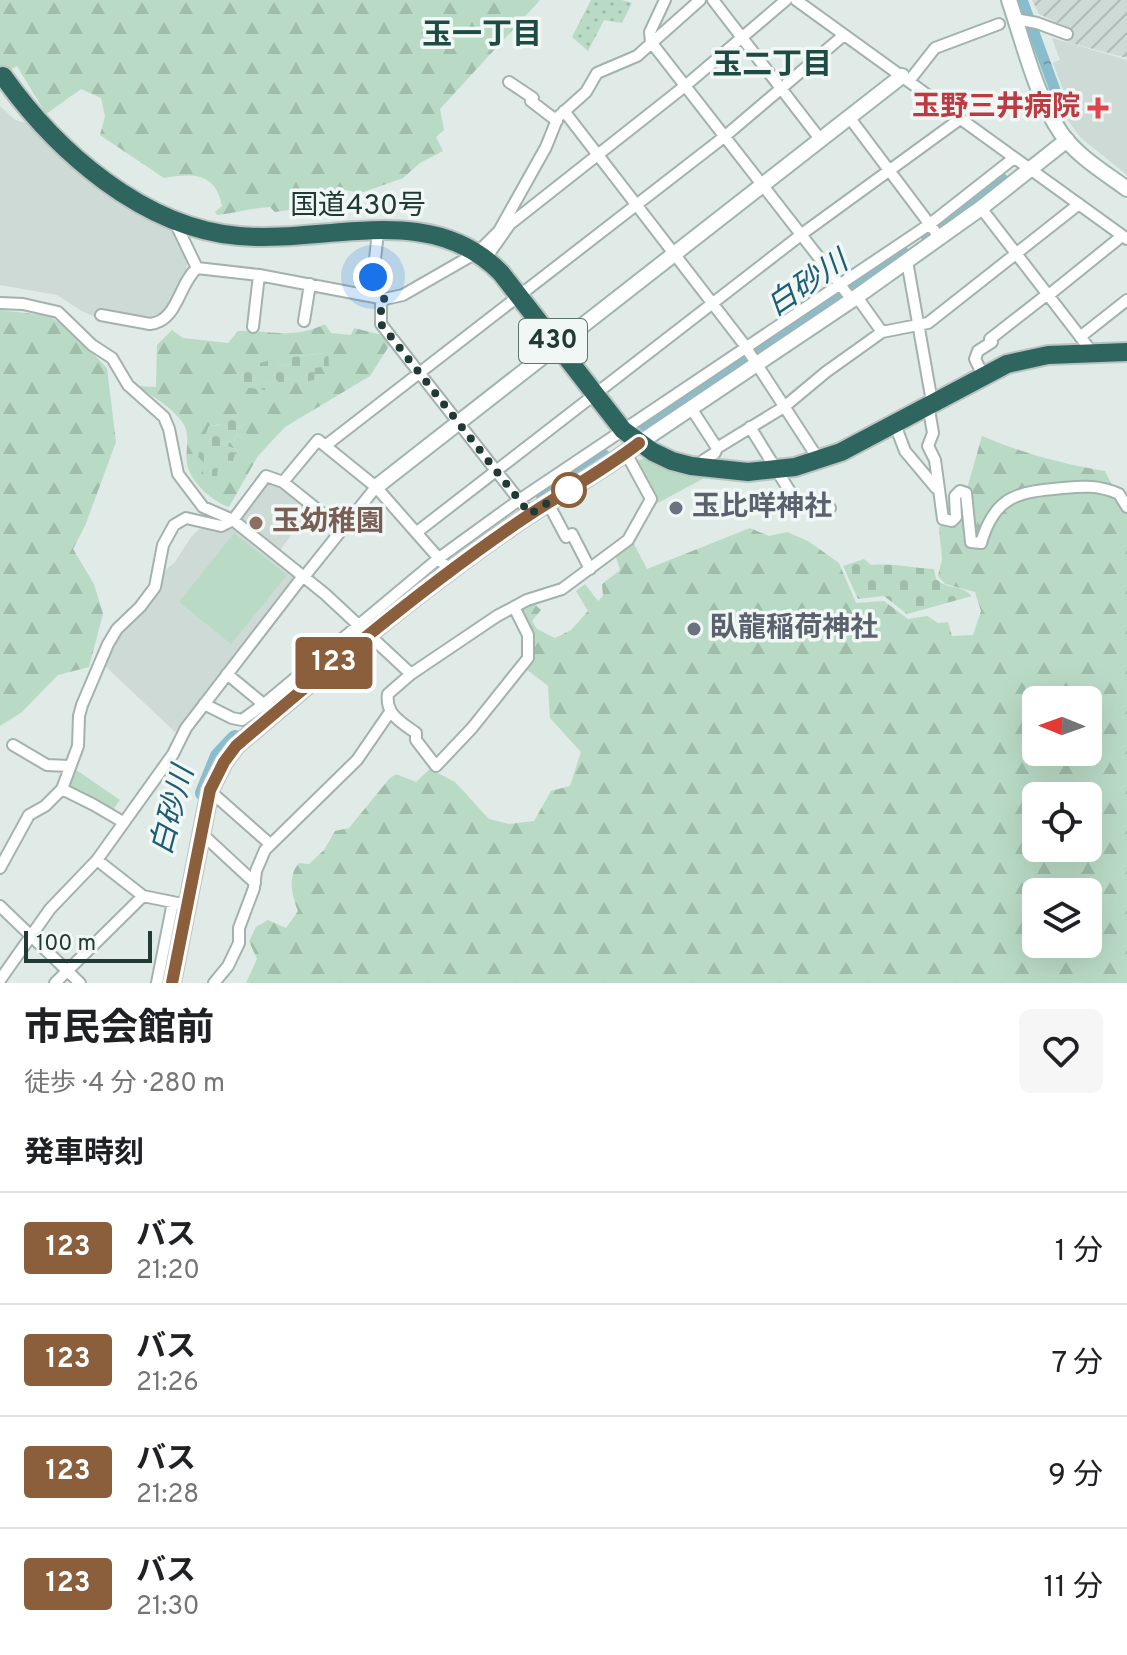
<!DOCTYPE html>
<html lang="ja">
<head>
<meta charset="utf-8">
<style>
  body { margin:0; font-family:Overpass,"Noto Sans JP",sans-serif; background:#f6f6f6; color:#202124; height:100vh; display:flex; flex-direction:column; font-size:30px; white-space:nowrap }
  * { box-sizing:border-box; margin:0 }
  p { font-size:26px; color:#757577 }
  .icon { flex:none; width:44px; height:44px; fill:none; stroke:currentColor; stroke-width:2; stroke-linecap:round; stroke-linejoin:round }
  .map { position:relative; height:983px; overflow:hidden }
  .drawer { display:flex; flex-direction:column; background:#fff; flex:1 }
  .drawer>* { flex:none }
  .badge { padding:0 16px; border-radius:6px; font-size:28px; line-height:52px }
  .needle { width:52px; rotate:271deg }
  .fabs { position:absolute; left:1022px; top:686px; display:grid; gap:16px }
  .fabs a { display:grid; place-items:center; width:80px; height:80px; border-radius:12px; background:#fff; box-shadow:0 8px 32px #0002; font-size:40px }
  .scale { position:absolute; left:24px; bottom:20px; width:128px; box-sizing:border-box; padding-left:8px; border:4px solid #213a35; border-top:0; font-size:22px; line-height:28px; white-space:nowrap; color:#213a35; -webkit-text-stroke:6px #f0f7f4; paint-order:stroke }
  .you { position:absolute; width:40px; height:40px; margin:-20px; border:6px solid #fff; border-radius:50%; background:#1a73e8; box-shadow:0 0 0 12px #1a73e833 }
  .map>.badge { position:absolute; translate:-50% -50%; box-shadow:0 0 0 4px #fff }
  h2 { padding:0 24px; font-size:30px; line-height:72px }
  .round { display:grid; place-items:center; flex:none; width:84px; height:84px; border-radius:12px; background:#f6f6f6 }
  .overview { display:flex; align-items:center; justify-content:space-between; height:136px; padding:0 24px }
  h1 { font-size:38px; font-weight:700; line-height:60px }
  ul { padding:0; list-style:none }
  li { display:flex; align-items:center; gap:24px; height:112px; padding:0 24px; border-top:2px solid #e0e0e0 }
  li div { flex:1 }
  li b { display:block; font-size:30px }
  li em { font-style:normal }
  li .badge { min-width:88px; font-weight:700; text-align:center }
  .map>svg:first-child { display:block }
</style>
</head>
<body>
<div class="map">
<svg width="1127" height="983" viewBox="0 0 1127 983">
  <defs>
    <pattern id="industrial-furrows" width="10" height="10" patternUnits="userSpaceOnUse" patternTransform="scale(2)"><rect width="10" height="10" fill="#cedad6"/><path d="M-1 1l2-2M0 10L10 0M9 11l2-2" fill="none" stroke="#b1bcb8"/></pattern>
    <pattern id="grass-dots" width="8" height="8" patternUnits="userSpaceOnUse" patternTransform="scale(2)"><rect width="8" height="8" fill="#b9dbc5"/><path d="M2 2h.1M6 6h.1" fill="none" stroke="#9fbdaa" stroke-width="1.8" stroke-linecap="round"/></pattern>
    <pattern id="forest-firs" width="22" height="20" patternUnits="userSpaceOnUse" patternTransform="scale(2)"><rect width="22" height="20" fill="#b9dbc5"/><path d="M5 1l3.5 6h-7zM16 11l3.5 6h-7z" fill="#9fbdaa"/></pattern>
    <pattern id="cemetery-stones" width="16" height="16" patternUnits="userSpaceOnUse" patternTransform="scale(2)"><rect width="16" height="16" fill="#b9dbc5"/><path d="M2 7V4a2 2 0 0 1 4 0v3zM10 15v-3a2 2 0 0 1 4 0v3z" fill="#9fbdaa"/></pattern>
    <pattern id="water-ripples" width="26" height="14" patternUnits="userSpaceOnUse" patternTransform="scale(2)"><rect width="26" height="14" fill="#89bdce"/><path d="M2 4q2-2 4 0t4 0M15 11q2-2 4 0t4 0" fill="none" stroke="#709ba8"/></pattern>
  </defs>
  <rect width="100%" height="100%" fill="#e0eae7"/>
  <!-- built -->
  <path fill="#cedad6" d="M1052 38 1127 60V175L1081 138 1067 119 1069 105 1053 63 1060 60Z
    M0 106 15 120 30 124 173 229 188 255 186 271 178 293 166 314 155 319 106 312 103 321 80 310 57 295 0 285Z
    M265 480 284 485 311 508 278 553 238 521Z
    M230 523 296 573 295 578 175 732 103 664 122 630 162 573 175 562 191 537 199 529Z"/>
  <!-- industrial -->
  <path fill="url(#industrial-furrows)" d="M1032 0H1127V58L1067 42 1064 26 1039 14Z"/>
  <!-- grass -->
  <path fill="url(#grass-dots)" d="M591 0H622L632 3 622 23 604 20 588 51 572 37Z"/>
  <!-- forest -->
  <path fill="url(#forest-firs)" fill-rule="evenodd" d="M0 0H540L440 109 444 130 436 137 443 151 420 163 403 178 361 193 346 190 329 195 322 205 275 212 270 207C252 208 235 213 217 215L215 212 222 206C216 172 192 173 164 178L100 135 105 116 101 98 81 89 46 114 17 66 0 76Z
    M0 310 50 316 77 337 107 368 116 442 85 526 73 549 94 584 103 614 89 667 58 675 22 712 0 726Z
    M325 324 331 333 351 335 354 328 382 335 389 346 370 376 285 427 258 456 229 507C212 501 191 483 187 464 185 452 190 438 185 427 176 409 154 398 138 386L156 387 157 345 172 330 183 338 228 343 238 331C270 330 293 340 325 324ZM327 353 315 368 266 383 276 359 282 366 289 364V357ZM237 422 246 434 235 436 234 442 223 441V445L236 449 206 466V463L198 457 209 426Z
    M982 436C1022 453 1062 464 1105 471L1112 485 1127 497V983H246L257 959 249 941 256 927 268 920 286 928 298 911C292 895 287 877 299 863L309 864 324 850 335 831 349 828 389 779 396 774 416 782 430 769 455 782 489 819 509 824 534 821 551 791 570 786 581 752 550 718 548 686 526 669C540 649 527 631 518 611L526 604 533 603 541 610 532 621 537 629 555 638 571 630 588 611 576 591 585 584 598 601 603 596 602 584 620 570 615 554 628 544H634L647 569 750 528 769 536 787 532 808 541 839 563 856 603 884 601 908 619 927 616 938 623 948 622 952 636 973 635 981 611 975 592 945 584 938 576 942 559 939 528 968 485ZM1036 700H1088V752H1036ZM1036 796H1088V848H1036ZM1036 892H1088V944H1036Z"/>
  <!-- cemetery -->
  <path fill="url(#cemetery-stones)" d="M328 353 329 366 315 368 314 380 281 386 277 380 266 383 265 390 243 387 240 372 246 366 276 359 282 366 289 364V357Z
    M224 416 237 422 247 434 235 436 234 442 223 441V445L236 449 233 461 219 460 217 476H203V467L206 464 198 457C200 446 206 437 209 426L220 425Z
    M864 559 871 565C893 563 912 568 934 569L936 579C950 591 959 583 972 596L907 614 884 596 858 599 843 566Z"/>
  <!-- park -->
  <path fill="#b9dbc5" d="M645 458 674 471 708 476 656 504 633 462Z
    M234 533 287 575 231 644 179 602Z
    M72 767 120 800 111 812 66 789Z"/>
  <!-- water -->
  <path fill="url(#water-ripples)" d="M1016 0H1028L1067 107 1065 118 1051 95Z"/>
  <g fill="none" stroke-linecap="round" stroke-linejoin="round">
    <!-- stream -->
    <path stroke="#89bdce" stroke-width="3" d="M401 290 464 254"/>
    <!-- river -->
    <path stroke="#89bdce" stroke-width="16" d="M929 237 1001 181
      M642 429 903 255
      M544 496 603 457
      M203 793 218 756 235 738"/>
    <defs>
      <path id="street" d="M665 0 650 32 651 42 852 300
        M713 0 820 139
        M796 0 1127 239
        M1015 19 1037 23 1067 34
        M909 81 935 48 999 24
        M509 82 533 98 531 101 557 121
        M564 111 743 343 819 460
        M849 117 940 238
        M981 208 1092 352
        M486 258 510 224 685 86 786 0
        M907 261 932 402
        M197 268 259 275 385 299 403 295 478 252 499 231 546 147 558 117 586 92 597 73 637 56 700 0
        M1050 294 1122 236
        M374 295 373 277 378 232
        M857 297 882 332
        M385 299 381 304V324L530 514
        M0 303 23 304 58 312 92 345 112 358 128 385 164 417 169 429 178 474 203 507 233 520 325 594 411 674
        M101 315 150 324C178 321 178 285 197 268L174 220
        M304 321 310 284
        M253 327 259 275
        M1080 337 1127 300
        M990 339 1049 293
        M983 375 975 359 978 351 992 342
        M928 404 933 433 928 446 935 460 943 519 952 521 956 517 955 496 960 491 966 493 971 542 981 543C995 495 1018 492 1063 488 1084 486 1099 485 1119 494L1127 507
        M691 408 717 448 784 407 826 372 882 332 928 323 1079 204
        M894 422 905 451 936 488
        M750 427 797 503 823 504 830 508
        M325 446 724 137 844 35
        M703 467 704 460 715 453 717 448
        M283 482 318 440 376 487 450 571
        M548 503 566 537 572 534 590 569
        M417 532 806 231 960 119
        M304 577 376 487
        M514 607 528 635V658L472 728 436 766 416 740V733C401 722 385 714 388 694L411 674 497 616 527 600 562 589 628 540 651 499 626 453
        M227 674 267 707
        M204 704 232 718 242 720 264 704 439 558 519 500 930 224 1014 158
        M13 745 47 765 69 766
        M62 789 94 805 123 822
        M210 791 270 844
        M201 833 255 883
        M97 860 143 896
        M0 868 29 815 45 806 62 789 78 746 79 716 82 705 108 644 117 629 140 607 155 587 163 545 174 525 186 518 221 526 233 520 266 476 283 482 343 530
        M0 906 80 983
        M0 980 50 909 97 860 173 754 186 728 303 576
        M55 983 143 896 187 905
        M157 983 173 902
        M214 983 228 966 239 943V928L254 888 256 871 265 850 357 760 390 712"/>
      <path id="secondary" d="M1009 0C1023 41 1036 97 1061 133 1077 156 1104 172 1127 189
        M639 443 852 300 981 208 1067 140
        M376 487 902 76"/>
      <path id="primary" d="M172 983 210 790 224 762 236 746C324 671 412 596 507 530 550 499 597 475 639 443"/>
      <path id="highway" d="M3 76C56 151 143 228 239 236 328 244 430 200 501 273L623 430 653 452 672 461 691 466 748 472 795 467 841 452 1007 364 1048 355 1127 352"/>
    </defs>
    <!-- street casing -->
    <use href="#street" stroke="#a3b2ae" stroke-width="14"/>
    <!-- secondary casing -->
    <use href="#secondary" stroke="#9fb6b0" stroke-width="18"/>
    <!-- primary casing -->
    <use href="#primary" stroke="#bcc4c2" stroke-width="20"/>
    <!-- highway casing -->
    <use href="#highway" stroke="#bcc4c2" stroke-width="22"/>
    <!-- street -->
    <use href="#street" stroke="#fff" stroke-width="10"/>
    <!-- secondary -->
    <use href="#secondary" stroke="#fff" stroke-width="14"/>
    <!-- primary -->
    <use href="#primary" stroke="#659f95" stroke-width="16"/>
    <!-- highway -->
    <use href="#highway" stroke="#2e655f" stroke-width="18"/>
  </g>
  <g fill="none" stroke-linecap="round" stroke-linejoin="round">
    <defs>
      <path id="line" d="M172 983 210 790 224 762 236 746C324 671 412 596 507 530 550 499 598 475 639 443"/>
    </defs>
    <!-- line casing -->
    <use href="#line" stroke="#fff" stroke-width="18"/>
    <!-- line -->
    <use href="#line" stroke="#8b5e3c" stroke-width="12"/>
    <!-- walk -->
    <path stroke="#213a35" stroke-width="8" stroke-dasharray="0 14.4" d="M373 277 374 295 385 299 381 304V324L530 514 574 486 569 490"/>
  </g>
  <!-- markers -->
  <path fill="#e0444e" stroke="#f0f7f4" stroke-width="3" d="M1094 96h8v8h8v8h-8v8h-8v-8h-8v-8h8z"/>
  <circle fill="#fff" stroke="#8b5e3c" stroke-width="4" cx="569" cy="490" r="16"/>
  <g fill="#6b7280" stroke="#f0f7f4" stroke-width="3">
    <circle cx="676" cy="508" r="8"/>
    <circle cx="694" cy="629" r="8"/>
  </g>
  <circle fill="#8d6e63" stroke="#f0f7f4" stroke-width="3" cx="256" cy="523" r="8"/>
  <g text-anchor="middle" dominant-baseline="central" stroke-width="7" stroke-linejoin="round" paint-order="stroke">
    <!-- shield labels -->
    <rect fill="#f0f7f4" stroke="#5f736e" stroke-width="2" x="519" y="319" width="68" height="44" rx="6"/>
    <g font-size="26" font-weight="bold" fill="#213a35">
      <text x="553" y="341">430</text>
    </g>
    <!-- health labels -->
    <g font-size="28" font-weight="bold" fill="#be3a42" stroke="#f0f7f4" text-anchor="end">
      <text x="1080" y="108">玉野三井病院</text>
    </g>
    <!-- street labels -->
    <g font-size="28" fill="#213a35" stroke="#f0f7f4">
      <text x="358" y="207">国道430号</text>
    </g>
    <!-- worship labels -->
    <g font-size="28" font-weight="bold" fill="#5b616d" stroke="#f0f7f4" text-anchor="start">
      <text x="692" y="508">玉比咩神社</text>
      <text x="710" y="629">臥龍稲荷神社</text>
    </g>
    <!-- education labels -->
    <g font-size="28" font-weight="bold" fill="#785e54" stroke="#f0f7f4" text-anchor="start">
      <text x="272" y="523">玉幼稚園</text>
    </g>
    <!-- neighbourhood labels -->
    <g font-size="30" font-weight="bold" fill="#1e4b44" stroke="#f0f7f4">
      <text x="482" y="36">玉一丁目</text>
      <text x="772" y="66">玉二丁目</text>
    </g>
    <!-- water labels -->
    <g font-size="30" font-style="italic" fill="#1d5d74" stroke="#f0f7f4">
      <text transform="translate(808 285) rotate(-34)">白砂川</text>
      <text transform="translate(174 811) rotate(-75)">白砂川</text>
    </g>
  </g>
</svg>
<div class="fabs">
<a><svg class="needle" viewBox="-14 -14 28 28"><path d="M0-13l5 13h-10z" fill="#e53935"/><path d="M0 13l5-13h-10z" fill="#757577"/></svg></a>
<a><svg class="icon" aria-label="locate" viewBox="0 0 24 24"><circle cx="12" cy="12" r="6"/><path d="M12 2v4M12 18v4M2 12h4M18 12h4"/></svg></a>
<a><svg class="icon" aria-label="layers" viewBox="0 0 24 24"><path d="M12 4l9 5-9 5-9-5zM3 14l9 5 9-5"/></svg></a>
</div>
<div class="scale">100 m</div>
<div class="you" style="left:373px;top:277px"></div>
<b class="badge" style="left:334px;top:663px;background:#8b5e3c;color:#fff">123</b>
</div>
<section class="drawer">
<div class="overview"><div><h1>市民会館前</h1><p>徒歩 · 4 分 · 280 m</p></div><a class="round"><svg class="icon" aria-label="heart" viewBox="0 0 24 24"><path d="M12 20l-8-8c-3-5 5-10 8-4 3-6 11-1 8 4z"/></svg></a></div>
<h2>発車時刻</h2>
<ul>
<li><span class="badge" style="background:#8b5e3c;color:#fff">123</span><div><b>バス</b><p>21:20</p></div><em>1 分</em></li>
<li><span class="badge" style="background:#8b5e3c;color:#fff">123</span><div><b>バス</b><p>21:26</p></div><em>7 分</em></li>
<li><span class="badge" style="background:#8b5e3c;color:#fff">123</span><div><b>バス</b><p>21:28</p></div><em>9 分</em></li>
<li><span class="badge" style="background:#8b5e3c;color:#fff">123</span><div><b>バス</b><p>21:30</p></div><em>11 分</em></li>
</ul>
</section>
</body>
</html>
